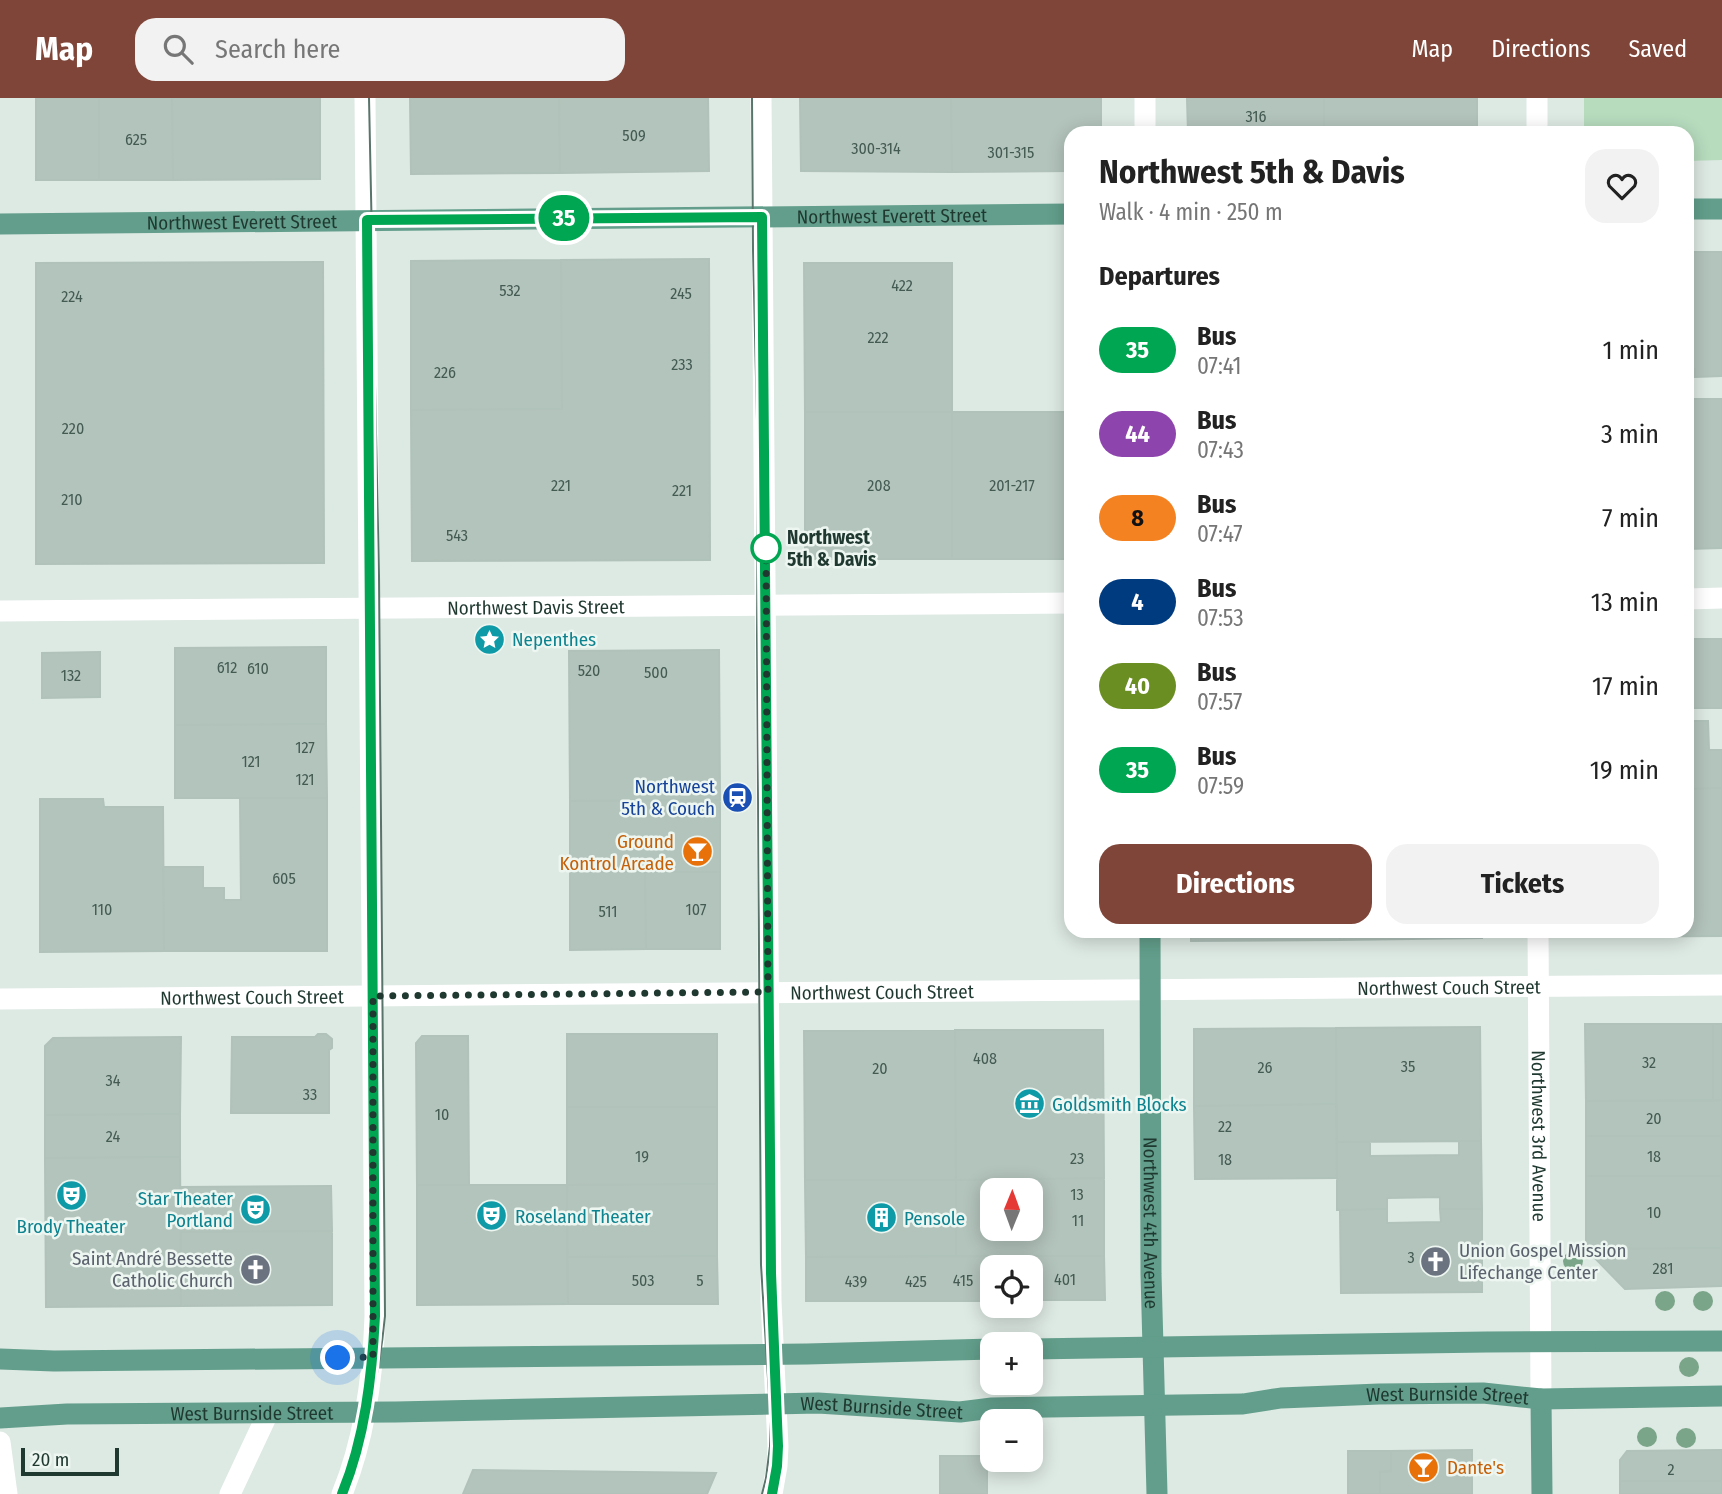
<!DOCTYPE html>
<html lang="en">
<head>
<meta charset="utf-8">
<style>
  body { margin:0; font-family:"Fira Sans Condensed",sans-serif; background:#f2f2f2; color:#222; height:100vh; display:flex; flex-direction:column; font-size:26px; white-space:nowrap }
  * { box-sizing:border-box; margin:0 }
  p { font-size:23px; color:#767676 }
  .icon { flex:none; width:38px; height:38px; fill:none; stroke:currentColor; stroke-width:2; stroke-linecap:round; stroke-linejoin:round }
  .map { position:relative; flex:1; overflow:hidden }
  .panel { position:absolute; left:1064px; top:28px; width:630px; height:812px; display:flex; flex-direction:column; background:#fff; border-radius:21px; box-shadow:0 4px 18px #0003 }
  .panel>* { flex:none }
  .badge { padding:0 14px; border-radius:23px; font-size:24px; line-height:46px }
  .needle { width:46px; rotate:1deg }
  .tools { position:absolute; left:980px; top:1080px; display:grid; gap:14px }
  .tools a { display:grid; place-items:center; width:63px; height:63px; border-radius:14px; background:#fff; box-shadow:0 4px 18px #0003; font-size:35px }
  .scale { position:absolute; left:21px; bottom:18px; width:98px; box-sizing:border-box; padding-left:7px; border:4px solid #1f3830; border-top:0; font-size:19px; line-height:24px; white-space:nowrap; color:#1f3830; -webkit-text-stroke:5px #edf6f1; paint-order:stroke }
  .you { position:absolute; width:35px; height:35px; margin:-18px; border:5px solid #fff; border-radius:50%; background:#1a73e8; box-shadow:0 0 0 10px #1a73e833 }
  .map>.badge { position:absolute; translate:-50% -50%; box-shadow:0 0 0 4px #fff }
  h2 { padding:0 35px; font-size:26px; line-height:63px }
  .round { display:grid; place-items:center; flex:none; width:74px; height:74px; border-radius:21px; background:#f2f2f2 }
  .overview { display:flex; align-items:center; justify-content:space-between; height:119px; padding:0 35px }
  h1 { font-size:33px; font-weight:700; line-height:52px }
  .button { display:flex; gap:14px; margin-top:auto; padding:14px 35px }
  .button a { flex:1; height:80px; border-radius:21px; background:#7f4538; color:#fff; font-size:28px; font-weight:700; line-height:80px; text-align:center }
  .button a+a { background:#f2f2f2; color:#222 }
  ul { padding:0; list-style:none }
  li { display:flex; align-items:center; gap:21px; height:84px; padding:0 35px }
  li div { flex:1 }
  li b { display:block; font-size:26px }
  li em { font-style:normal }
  li .badge { min-width:77px; font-weight:700; text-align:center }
  header { display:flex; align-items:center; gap:42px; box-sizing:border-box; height:98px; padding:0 35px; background:#7f4538; color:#fff }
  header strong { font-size:33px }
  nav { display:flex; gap:38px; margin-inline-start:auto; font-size:24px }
  .search { width:490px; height:63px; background:#f2f2f2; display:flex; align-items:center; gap:18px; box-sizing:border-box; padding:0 24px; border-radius:21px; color:#767676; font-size:26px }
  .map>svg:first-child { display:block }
</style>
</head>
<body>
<header>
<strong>Map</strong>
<div class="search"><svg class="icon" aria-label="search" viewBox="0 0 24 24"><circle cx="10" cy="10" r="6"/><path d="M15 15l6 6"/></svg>Search here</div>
<nav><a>Map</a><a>Directions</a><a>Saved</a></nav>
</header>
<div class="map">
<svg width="1722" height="1396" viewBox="0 0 1722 1396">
  <rect width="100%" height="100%" fill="#dde9e3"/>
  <!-- green -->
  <path fill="#b6dbbd" d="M1584 0H1722V62L1687 63V35H1584Z"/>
  <!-- building -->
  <path fill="#b3c4bc" stroke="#b0c2ba" stroke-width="2" fill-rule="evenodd" d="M36 0H99V82H36Z
    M99 0H172L173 82H99Z
    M172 0H320V81L173 82Z
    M410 0H559L560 75 411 76Z
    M559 0H708L709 73 560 75Z
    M800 0H951L952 74 801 73Z
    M951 0H1101V35H1071V73L952 74Z
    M1187 0H1324V35H1188Z
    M1324 0H1477V35H1324Z
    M1687 154H1722V278L1695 279V271H1687Z
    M709 161 710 462 412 463 411 312 562 311 561 162Z
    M561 162 562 311 411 312V163Z
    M323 164 324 465 36 466V165Z
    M804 165H952V314H805Z
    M1687 301H1722V450L1687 451Z
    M805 314H952V461H805Z
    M952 314H1071V461H952Z
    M1687 541H1722V610H1687Z
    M326 549V626L175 627V550Z
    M719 552 720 702 570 703 569 553Z
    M100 554V599L42 600V555Z
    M1687 623H1708L1709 652H1722V690L1687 691Z
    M326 626 327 700H175V627Z
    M1722 690V838L1584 839V833H1687V691Z
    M240 700H327V853H164L163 769H203V790H224V802H241Z
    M40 701H103L104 709H163L164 853 40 854Z
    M720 702V774H570V703Z
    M570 774H645L646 851 570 852Z
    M645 774H720V851H646Z
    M1191 833H1340V842L1191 843Z
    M1340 833H1482V840L1340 842Z
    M1585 926H1713V1003H1586Z
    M1713 926H1722V1002L1713 1003Z
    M1480 929 1481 1043 1337 1044 1336 930Z
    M1336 930V1006L1194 1008V931Z
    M955 932 956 1082H805L804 933Z
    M955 932H1103L1104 1080 956 1082Z
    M318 936H326L332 941V950L329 952V1015H231L232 939H315Z
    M567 936H717V1009H567Z
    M422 938H468L469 1087H417L416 945Z
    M181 939 180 1016 45 1017V948L53 940Z
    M1722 1002V1038H1586V1003Z
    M1336 1006 1337 1080 1195 1081 1194 1008Z
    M567 1009H717V1086L567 1087Z
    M180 1016V1059L45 1060V1017Z
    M1586 1038H1722V1078H1586Z
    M1459 1043H1481L1482 1111H1440V1099L1387 1100V1111L1337 1112V1044H1370V1058L1459 1057Z
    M180 1059 181 1208 46 1209 45 1060Z
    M1586 1078H1722V1150L1586 1151Z
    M1104 1080V1158H956V1082ZM992 1092H1031V1130H992Z
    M805 1082H956V1158L806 1159Z
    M717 1086V1158L567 1159V1087Z
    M417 1087H567L568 1206 417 1207Z
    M331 1088 332 1133 181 1134V1089Z
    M1387 1111V1125L1441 1124 1440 1111H1482V1194L1341 1195 1340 1112Z
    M332 1133V1207L181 1208V1134Z
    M1722 1150V1188L1625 1191 1586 1151Z
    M717 1158 718 1206H568L567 1159Z
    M1104 1158 1105 1202H1031V1169H992V1203H806V1159Z
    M1472 1352V1396H1380V1374L1391 1373V1353Z
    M1722 1352V1383H1620V1362L1627 1353Z
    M1348 1353H1391V1373L1380 1374V1396H1348Z
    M940 1358H987V1396H940Z
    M473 1372 716 1375 707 1396H463Z
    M1620 1383H1722V1396H1620Z"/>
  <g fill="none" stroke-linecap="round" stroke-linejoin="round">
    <!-- minor -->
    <g stroke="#fff" stroke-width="21">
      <path d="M761 0 771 1203 778 1348 777 1368 772 1396"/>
      <path d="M1145 0V35"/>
      <path d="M1537 0V35"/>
      <path d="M1687 501 1722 500"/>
      <path id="s1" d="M0 513 1071 505"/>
      <path id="s2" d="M1538 833 1541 1301"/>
      <path id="s3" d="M0 901 1722 887"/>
      <path d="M0 1344 7 1396"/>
      <path d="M230 1396 268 1315"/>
      <path d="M342 1396C365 1340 373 1278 375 1218L365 0"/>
    </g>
    <!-- major -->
    <g stroke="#629e8b" stroke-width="21">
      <path d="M1687 111H1722"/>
      <path id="s4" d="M0 126 1071 116"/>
      <path id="s5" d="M1150 833 1151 1176 1157 1396"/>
      <path d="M1031 1251 1486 1244 1722 1243"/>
      <path d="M0 1261 54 1263 807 1256 992 1251"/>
      <path d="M1541 1301 1542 1396"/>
      <path id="s6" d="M0 1320 67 1316 396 1314 818 1305 960 1314 992 1310 1243 1306 1281 1300 1379 1296 1483 1295 1541 1301 1722 1298"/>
    </g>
    <!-- tram -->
    <path stroke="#59746b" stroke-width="2" d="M752 0 753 152 758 364 757 538 761 1167 770 1313V1348L766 1380 762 1396
      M343 1396C366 1338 379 1280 385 1218L379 478 369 0"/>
  </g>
  <!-- trees -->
  <g fill="#7ba589">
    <circle cx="1573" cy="1163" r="10"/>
    <circle cx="1665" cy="1203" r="10"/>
    <circle cx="1703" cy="1203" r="10"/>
    <circle cx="1689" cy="1269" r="10"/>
    <circle cx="1647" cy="1339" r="10"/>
    <circle cx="1686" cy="1340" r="10"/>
  </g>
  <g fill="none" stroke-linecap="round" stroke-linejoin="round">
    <defs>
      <path id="line" d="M342 1396C365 1340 372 1278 375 1218L367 122 762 119 771 1175 778 1348 777 1368 772 1396"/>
    </defs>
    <!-- line casing -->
    <use href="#line" stroke="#fff" stroke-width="16"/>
    <!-- line -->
    <use href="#line" stroke="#00a651" stroke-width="10"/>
    <!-- walk -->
    <path stroke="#1f3830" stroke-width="7" stroke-dasharray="0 12.6" d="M338 1260 373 1259V898L768 894 766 450"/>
  </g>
  <!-- icons -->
  <defs>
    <symbol id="sight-disc" viewBox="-11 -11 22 22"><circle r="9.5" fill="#0f9aa8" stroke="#edf6f1"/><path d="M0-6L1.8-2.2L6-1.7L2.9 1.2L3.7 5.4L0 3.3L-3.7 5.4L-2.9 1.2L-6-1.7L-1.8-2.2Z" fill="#fff"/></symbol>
    <symbol id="station-disc" viewBox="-11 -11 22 22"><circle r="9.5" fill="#1a4fb4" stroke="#edf6f1"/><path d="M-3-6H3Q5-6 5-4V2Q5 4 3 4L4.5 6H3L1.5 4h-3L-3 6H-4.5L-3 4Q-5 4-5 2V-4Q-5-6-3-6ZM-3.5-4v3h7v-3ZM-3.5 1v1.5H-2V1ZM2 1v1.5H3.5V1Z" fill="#fff"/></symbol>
    <symbol id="bar-disc" viewBox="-11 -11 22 22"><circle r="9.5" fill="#e8710a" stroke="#edf6f1"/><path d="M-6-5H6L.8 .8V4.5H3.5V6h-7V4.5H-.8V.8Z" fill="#fff"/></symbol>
    <symbol id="museum-disc" viewBox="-11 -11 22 22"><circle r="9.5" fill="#0f9aa8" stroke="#edf6f1"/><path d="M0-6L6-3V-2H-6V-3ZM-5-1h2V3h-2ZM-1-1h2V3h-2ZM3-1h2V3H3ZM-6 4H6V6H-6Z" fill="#fff"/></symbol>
    <symbol id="theatre-disc" viewBox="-11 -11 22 22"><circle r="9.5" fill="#0f9aa8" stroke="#edf6f1"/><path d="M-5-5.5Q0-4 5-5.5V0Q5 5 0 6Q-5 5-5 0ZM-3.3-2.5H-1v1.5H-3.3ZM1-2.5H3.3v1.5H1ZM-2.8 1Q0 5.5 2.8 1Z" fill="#fff"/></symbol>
    <symbol id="building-disc" viewBox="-11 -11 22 22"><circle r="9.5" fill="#0f9aa8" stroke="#edf6f1"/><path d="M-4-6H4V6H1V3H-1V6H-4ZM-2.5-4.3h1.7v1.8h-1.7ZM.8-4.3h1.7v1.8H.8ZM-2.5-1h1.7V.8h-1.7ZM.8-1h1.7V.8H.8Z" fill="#fff"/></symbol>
    <symbol id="church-disc" viewBox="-11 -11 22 22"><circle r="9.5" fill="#6b7280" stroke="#edf6f1"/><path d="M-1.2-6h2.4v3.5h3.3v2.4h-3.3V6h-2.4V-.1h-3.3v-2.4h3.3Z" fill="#fff"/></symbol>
  </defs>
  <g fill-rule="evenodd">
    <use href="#sight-disc" x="472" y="524" width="35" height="35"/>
    <use href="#station-disc" x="720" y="682" width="35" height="35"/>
    <use href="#bar-disc" x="680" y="736" width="35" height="35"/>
    <use href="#museum-disc" x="1012" y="988" width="35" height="35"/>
    <use href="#theatre-disc" x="54" y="1080" width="35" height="35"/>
    <use href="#theatre-disc" x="238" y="1094" width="35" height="35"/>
    <use href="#theatre-disc" x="474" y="1100" width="35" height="35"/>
    <use href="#building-disc" x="864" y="1102" width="35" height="35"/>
    <use href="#church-disc" x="1418" y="1146" width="35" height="35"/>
    <use href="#church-disc" x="238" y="1154" width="35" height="35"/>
    <use href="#bar-disc" x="1406" y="1352" width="35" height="35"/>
  </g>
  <!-- markers -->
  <circle fill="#fff" stroke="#00a651" stroke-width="3.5" cx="766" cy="450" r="14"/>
  <g text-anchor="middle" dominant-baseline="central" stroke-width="5" stroke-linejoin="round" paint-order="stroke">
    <!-- number labels -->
    <g font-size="16" fill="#445b53">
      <text x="1256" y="18">316</text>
      <text x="634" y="37">509</text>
      <text x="136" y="41">625</text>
      <text x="876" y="50">300-314</text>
      <text x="1011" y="54">301-315</text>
      <text x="902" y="187">422</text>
      <text x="510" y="192">532</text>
      <text x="681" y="195">245</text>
      <text x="72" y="198">224</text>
      <text x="878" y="239">222</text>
      <text x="682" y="266">233</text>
      <text x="445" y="274">226</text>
      <text x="73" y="330">220</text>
      <text x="561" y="387">221</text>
      <text x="879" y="387">208</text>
      <text x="1012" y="387">201-217</text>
      <text x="682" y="392">221</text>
      <text x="72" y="401">210</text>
      <text x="457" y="437">543</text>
      <text x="227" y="569">612</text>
      <text x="258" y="570">610</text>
      <text x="589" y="572">520</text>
      <text x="656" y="574">500</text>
      <text x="71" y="577">132</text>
      <text x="305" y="649">127</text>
      <text x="251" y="663">121</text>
      <text x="305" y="681">121</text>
      <text x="284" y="780">605</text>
      <text x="102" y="811">110</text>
      <text x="696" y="811">107</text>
      <text x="608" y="813">511</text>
      <text x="985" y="960">408</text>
      <text x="1649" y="964">32</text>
      <text x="1408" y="968">35</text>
      <text x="1265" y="969">26</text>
      <text x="880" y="970">20</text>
      <text x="113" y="982">34</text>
      <text x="310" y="996">33</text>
      <text x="442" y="1016">10</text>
      <text x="1654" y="1020">20</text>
      <text x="1225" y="1028">22</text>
      <text x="113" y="1038">24</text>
      <text x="642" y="1058">19</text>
      <text x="1654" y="1058">18</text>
      <text x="1077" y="1060">23</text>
      <text x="1225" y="1061">18</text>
      <text x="1077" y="1096">13</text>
      <text x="1654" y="1114">10</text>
      <text x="1078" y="1122">11</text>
      <text x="1411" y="1159">3</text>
      <text x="1663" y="1170">281</text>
      <text x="1065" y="1181">401</text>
      <text x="643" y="1182">503</text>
      <text x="700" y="1182">5</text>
      <text x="963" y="1182">415</text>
      <text x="856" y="1183">439</text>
      <text x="916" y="1183">425</text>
      <text x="1671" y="1371">2</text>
    </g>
    <!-- street labels -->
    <g font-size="19" fill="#1f3830" stroke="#edf6f1">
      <text stroke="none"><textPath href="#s4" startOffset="892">Northwest Everett Street</textPath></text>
      <text stroke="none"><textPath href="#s4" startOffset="242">Northwest Everett Street</textPath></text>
      <text stroke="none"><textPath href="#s1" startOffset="536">Northwest Davis Street</textPath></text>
      <text stroke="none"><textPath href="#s3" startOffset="1449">Northwest Couch Street</textPath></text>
      <text stroke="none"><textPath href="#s3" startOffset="882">Northwest Couch Street</textPath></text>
      <text stroke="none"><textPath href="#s3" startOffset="252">Northwest Couch Street</textPath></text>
      <text stroke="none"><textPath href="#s2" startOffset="205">Northwest 3rd Avenue</textPath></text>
      <text stroke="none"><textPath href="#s5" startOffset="292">Northwest 4th Avenue</textPath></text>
      <text stroke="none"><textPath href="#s6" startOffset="1449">West Burnside Street</textPath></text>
      <text stroke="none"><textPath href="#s6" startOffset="882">West Burnside Street</textPath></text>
      <text stroke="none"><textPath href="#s6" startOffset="252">West Burnside Street</textPath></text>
    </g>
    <!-- stop labels -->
    <g font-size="19" font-weight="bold" fill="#1f3830" stroke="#edf6f1" text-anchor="start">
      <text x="787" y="439">Northwest<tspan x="787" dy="22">5th &amp; Davis</tspan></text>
    </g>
    <!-- culture labels -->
    <g font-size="19" fill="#0d838f" stroke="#edf6f1" text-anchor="start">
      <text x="512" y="541">Nepenthes</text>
      <text x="1052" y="1006">Goldsmith Blocks</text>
      <text x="233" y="1100" text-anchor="end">Star Theater<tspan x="233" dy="22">Portland</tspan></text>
      <text x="515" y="1118">Roseland Theater</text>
      <text x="904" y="1120">Pensole</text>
      <text x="71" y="1128" text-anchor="middle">Brody Theater</text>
    </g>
    <!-- transit labels -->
    <g font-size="19" fill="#164399" stroke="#edf6f1" text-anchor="end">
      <text x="715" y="688">Northwest<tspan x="715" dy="22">5th &amp; Couch</tspan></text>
    </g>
    <!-- food labels -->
    <g font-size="19" fill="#c56008" stroke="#edf6f1" text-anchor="end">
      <text x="674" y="743">Ground<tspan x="674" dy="22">Kontrol Arcade</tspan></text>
      <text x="1447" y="1369" text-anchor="start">Dante's</text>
    </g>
    <!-- worship labels -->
    <g font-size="19" fill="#5b616d" stroke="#edf6f1" text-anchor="start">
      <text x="1459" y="1152">Union Gospel Mission<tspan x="1459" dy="22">Lifechange Center</tspan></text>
      <text x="233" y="1160" text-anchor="end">Saint André Bessette<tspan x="233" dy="22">Catholic Church</tspan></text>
    </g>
  </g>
</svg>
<div class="tools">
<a><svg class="needle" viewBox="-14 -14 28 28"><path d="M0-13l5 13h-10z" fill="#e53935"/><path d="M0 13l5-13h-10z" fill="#767676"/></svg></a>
<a><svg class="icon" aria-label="locate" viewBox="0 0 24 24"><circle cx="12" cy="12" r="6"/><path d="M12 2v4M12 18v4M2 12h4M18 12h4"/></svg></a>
<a>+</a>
<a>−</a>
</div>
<div class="scale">20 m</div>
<div class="you" style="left:338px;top:1260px"></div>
<b class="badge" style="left:564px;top:120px;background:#00a651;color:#fff">35</b>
<section class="panel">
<div class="overview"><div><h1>Northwest 5th &amp; Davis</h1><p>Walk · 4 min · 250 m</p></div><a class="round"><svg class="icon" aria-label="heart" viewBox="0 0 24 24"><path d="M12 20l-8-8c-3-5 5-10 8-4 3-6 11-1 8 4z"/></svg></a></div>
<h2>Departures</h2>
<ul>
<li><span class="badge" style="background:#00a651;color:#fff">35</span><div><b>Bus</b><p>07:41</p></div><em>1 min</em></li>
<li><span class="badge" style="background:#8e44ad;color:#fff">44</span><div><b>Bus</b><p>07:43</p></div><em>3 min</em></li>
<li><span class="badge" style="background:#f58220;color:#111">8</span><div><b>Bus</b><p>07:47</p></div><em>7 min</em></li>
<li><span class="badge" style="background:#003b80;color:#fff">4</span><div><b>Bus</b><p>07:53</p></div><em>13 min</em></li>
<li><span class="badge" style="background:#6b8e23;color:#fff">40</span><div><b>Bus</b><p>07:57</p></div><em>17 min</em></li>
<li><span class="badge" style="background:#00a651;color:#fff">35</span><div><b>Bus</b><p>07:59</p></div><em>19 min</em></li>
</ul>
<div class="button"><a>Directions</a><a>Tickets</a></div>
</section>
</div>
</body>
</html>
